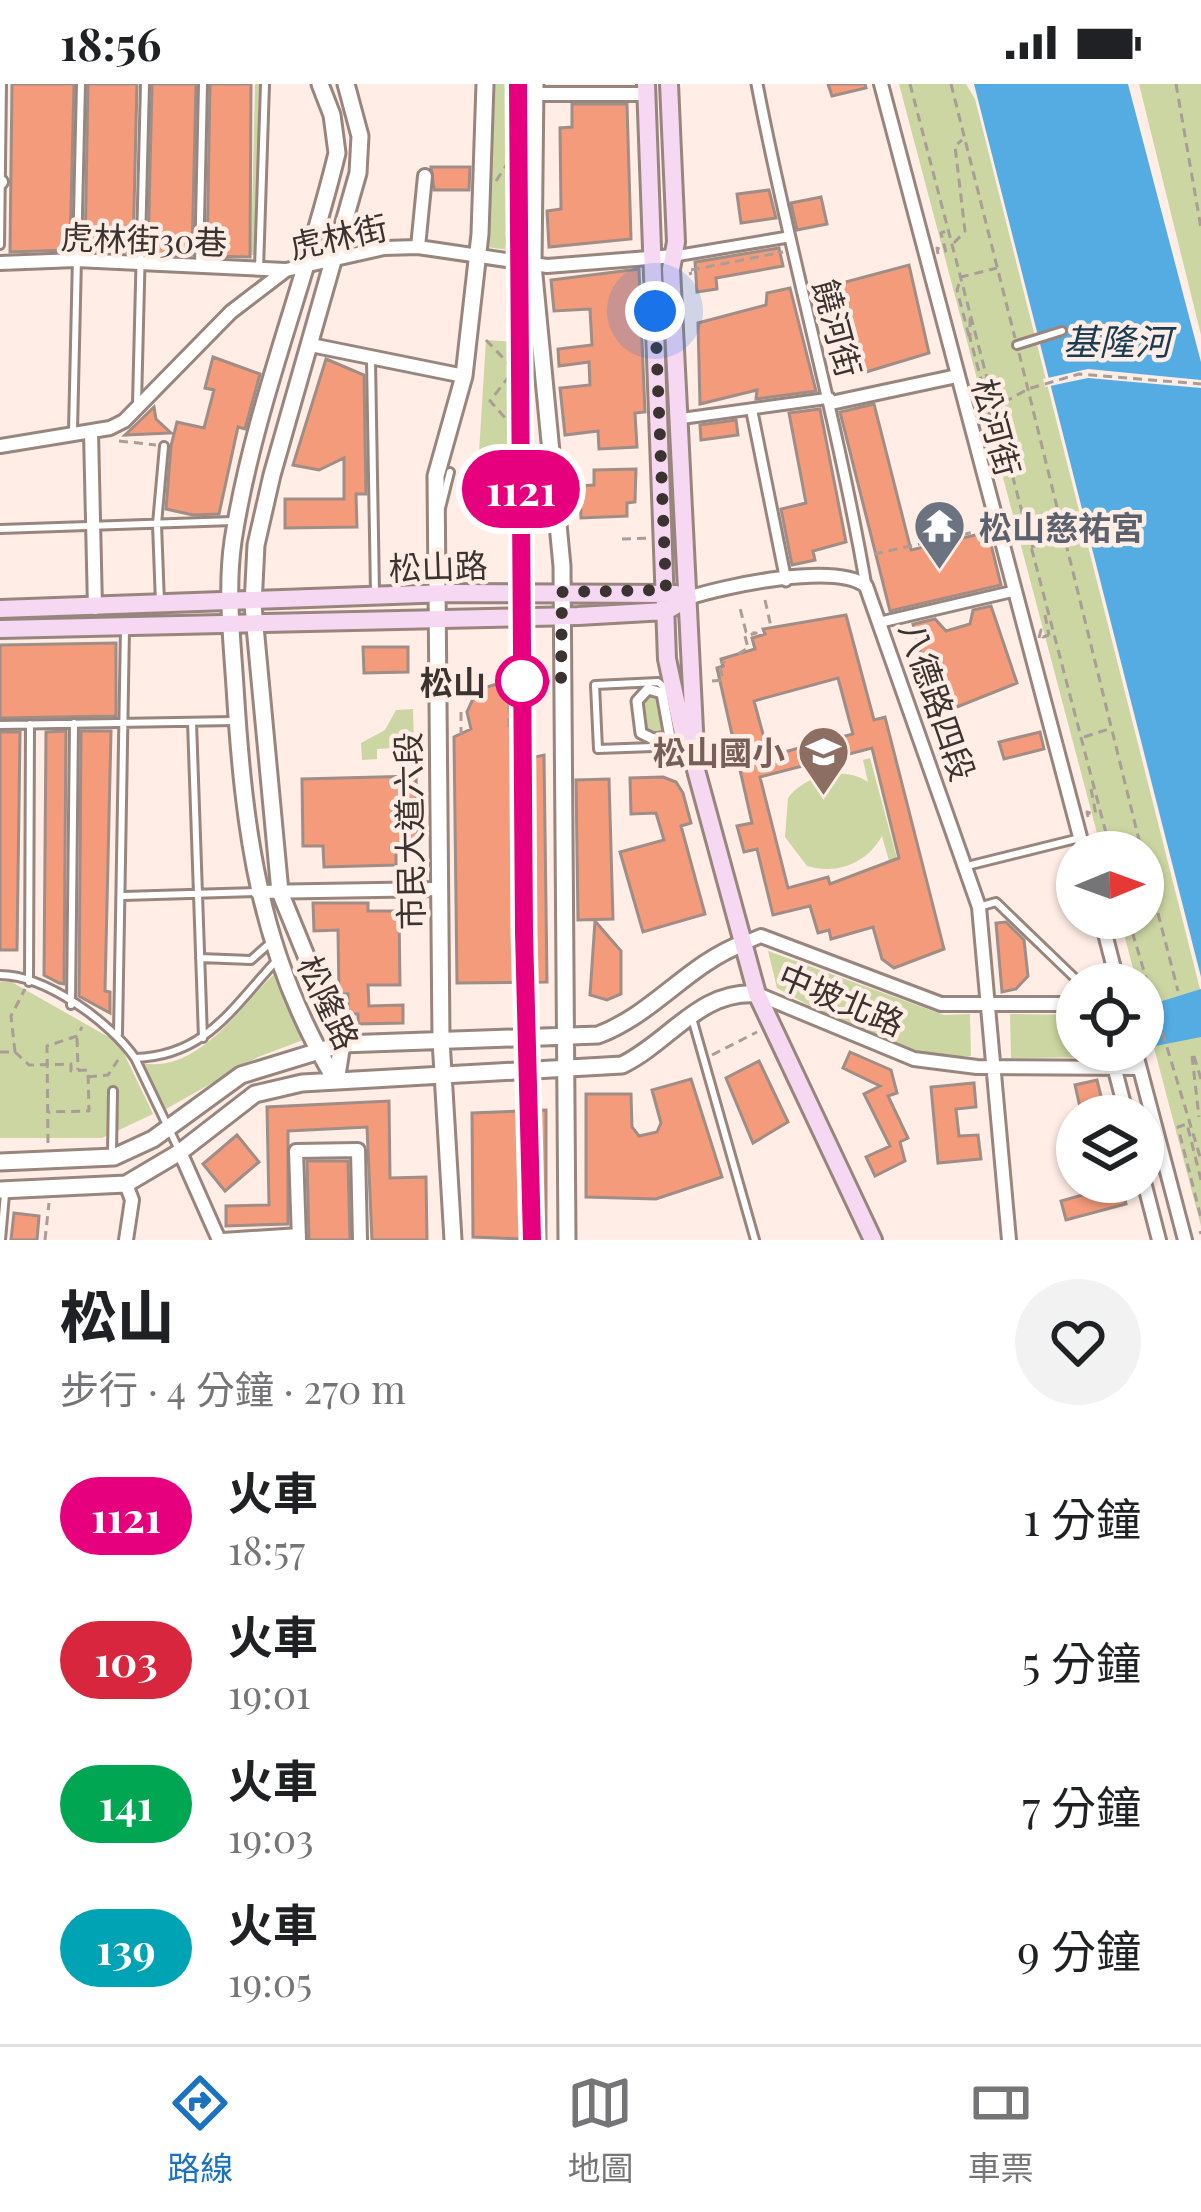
<!DOCTYPE html>
<html lang="zh-TW">
<head>
<meta charset="utf-8">
<style>
  body { margin:0; font-family:"Playfair Display","Noto Sans TC",serif; background:#f2f2f2; color:#202124; height:100vh; display:flex; flex-direction:column; font-size:45px; white-space:nowrap }
  * { box-sizing:border-box; margin:0 }
  p { font-size:39px; color:#757577 }
  .icon { flex:none; width:66px; height:66px; fill:none; stroke:currentColor; stroke-width:2; stroke-linecap:round; stroke-linejoin:round }
  .map { position:relative; height:1156px; overflow:hidden }
  .drawer { display:flex; flex-direction:column; background:#fff; flex:1 }
  .drawer>* { flex:none }
  .badge { padding:0 24px; border-radius:39px; font-size:42px; line-height:78px }
  .needle { width:78px; rotate:89deg }
  .tools { position:absolute; left:1056px; top:747px; display:grid; gap:24px }
  .tools a { display:grid; place-items:center; width:108px; height:108px; border-radius:50%; background:#fff; box-shadow:0 3px 9px #0004; font-size:60px }
  .you { position:absolute; width:60px; height:60px; margin:-30px; border:9px solid #fff; border-radius:50%; background:#1a73e8; box-shadow:0 0 0 18px #1a73e833 }
  .map>.badge { position:absolute; translate:-50% -50%; box-shadow:0 0 0 6px #fff }
  .round { display:grid; place-items:center; flex:none; width:126px; height:126px; border-radius:63px; background:#f2f2f2 }
  .overview { display:flex; align-items:center; justify-content:space-between; height:204px; padding:0 60px }
  h1 { font-size:57px; font-weight:800; line-height:90px }
  ul { padding:0; list-style:none }
  li { display:flex; align-items:center; gap:36px; height:144px; padding:0 60px }
  li div { flex:1 }
  li b { display:block; font-size:45px }
  li em { font-style:normal }
  li .badge { min-width:132px; font-weight:700; text-align:center }
  .status { display:flex; justify-content:space-between; align-items:center; height:84px; padding:0 60px; background:#fff; direction:ltr }
  .status svg { height:33px; fill:currentColor }
  .menu { display:flex; justify-content:space-around; align-items:center; height:168px; border-top:3px solid #e0e0e0; background:#fff; font-size:33px; color:#757577 }
  .menu a { display:grid; justify-items:center; gap:6px }
  .menu .active { color:#1a72c0 }
  .map>svg:first-child { display:block }
</style>
</head>
<body>
<div class="status"><b>18:56</b><svg viewBox="0 0 49 12"><path d="M0 12V9h3v3zM5 12V6h3v6zM10 12V3h3v9zM15 12V0h3v12zM26 1h20v11H26zM47 4h2v5h-2z"/></svg></div>
<div class="map">
<svg width="1201" height="1156" viewBox="0 0 1201 1156">
  <rect width="100%" height="100%" fill="#ffede6"/>
  <!-- green -->
  <path fill="#ccd6a2" d="M255 0H259L256 171H251Z
    M488 0H530L523 168 487 163Z
    M899 0H966L975 15 1201 909V1142L1143 922V900H1137L1120 834H1143V768H1102Z
    M1139 0H1201V251Z
    M486 256 518 258 526 383 520 392 497 387 482 393 478 384Z
    M648 610 657 612 668 649 644 647 641 617Z
    M413 625 414 663 377 665V675L362 676 361 659 385 646 396 626Z
    M870 674 902 793 894 795 882 752C867 779 838 791 807 782L785 753 788 714C805 691 844 681 868 698L863 676Z
    M768 867 944 931 970 930 971 972C903 976 836 936 777 904Z
    M274 890 303 956 258 973 166 1025 141 979C197 990 238 926 274 890Z
    M10 897 119 959 153 1030 102 1054H0V898Z
    M1010 930 1077 931V966H1099L1100 973 1011 974Z"/>
  <!-- water -->
  <path fill="#55ace3" d="M974 0H1128L1201 278V893Z
    M1201 905V953L1100 973V966H1143V923Z"/>
  <!-- pier -->
  <path fill="#ffede6" d="M1088 285 1201 296V304L1088 294 1045 303 1043 295Z"/>
  <!-- building -->
  <path fill="#f49b7b" stroke="#a08d85" stroke-width="3" fill-rule="evenodd" d="M12 0H74L70 166 10 168Z
    M88 0H137L133 168 85 166Z
    M152 0H196L192 171 148 169Z
    M210 0H251L250 173 207 172Z
    M828 0H865L866 4 832 12Z
    M572 20H627L631 155 549 163 547 127 561 125 560 44 572 43Z
    M431 83H470L469 106H434Z
    M769 106 776 134 741 139 737 110Z
    M821 113 827 140 797 146 791 119Z
    M779 164 783 182 716 194 717 205 697 208 695 178Z
    M909 181 929 269 856 291 840 235 828 238 819 205Z
    M639 185 645 328 635 329 637 363 599 365 598 347 565 351 560 304 590 301 589 278 559 282 558 265 592 261 590 225 554 227 551 196Z
    M790 204 816 307 756 315 757 306 700 320 698 239 766 221 767 209Z
    M213 273 260 290 245 345 238 343 219 430 193 431 166 425 171 362 177 338 204 344 214 306 205 304Z
    M326 275 364 291 366 410H356L357 443 285 444V415H344V374L319 386 293 381Z
    M874 320 911 466 988 448 1001 501 890 527 840 328Z
    M154 323 156 335 171 349 125 351Z
    M820 325 846 458 813 467 815 476 792 481 781 425 806 419 789 329Z
    M736 336 738 351 701 356 700 341Z
    M636 385 635 418 627 419V432L581 434 580 402 594 401V386Z
    M991 522 1017 599 937 631 913 540 935 535 946 547 970 540 973 526Z
    M846 531 874 636 885 633 944 865 894 884 882 875 873 843 831 855 829 846 818 849 810 822 773 831 757 765 744 768 737 742 752 739 717 584 723 582 721 575 755 565 752 554 765 550 763 545ZM838 594 853 650 769 672 754 617ZM872 664 899 774 830 800 828 793 788 804 760 693Z
    M116 559V632L0 634V561Z
    M363 563H408V588L364 589Z
    M507 597 531 618 526 675 544 671 547 898 457 899 454 653 471 645 467 628 477 606Z
    M66 647 64 900 59 899 44 891 46 648Z
    M81 647H111L105 907 110 908V929L79 912Z
    M0 648H20L17 866H0Z
    M1040 648 1044 665 1004 675 999 658Z
    M416 692 418 759H396V781L324 783 323 762H303L302 695Z
    M663 693 676 698 683 709 691 739 681 742 705 830 643 848 620 768 664 756 656 729 631 730 630 694Z
    M609 695 613 835 578 836 576 696Z
    M313 819H368V827H399L400 901H368L369 922 403 921V939L358 940V930H348V910H339L338 846 314 847Z
    M595 837 621 867V910L607 916 590 911Z
    M1006 838 1024 856 1028 892 1016 905 1002 908 996 839Z
    M850 968 891 986 897 1009 888 1012 908 1054 900 1058 905 1077 875 1092 866 1073 890 1062 864 1010 880 1002 843 984Z
    M759 977 788 1038 753 1059 726 994Z
    M691 995 722 1093 656 1115 586 1113V1010H631L632 1043 639 1052 657 1048 661 1039 652 1006Z
    M1097 996 1106 1032H1082L1075 1001Z
    M974 999 976 1023 956 1025 959 1052 978 1051 981 1075 938 1079 931 1003Z
    M389 1017 390 1094 426 1093 427 1156H372L367 1043 288 1047V1140L226 1142V1122L269 1121 267 1023Z
    M546 1026V1156L473 1153 472 1029Z
    M237 1051 259 1078 225 1107 203 1080Z
    M307 1077H348L350 1156H309Z
    M1098 1098H1121L1126 1120 1066 1136 1061 1117 1100 1106Z
    M14 1129 39 1132 37 1156H11Z"/>
  <g fill="none" stroke-linecap="round" stroke-linejoin="round">
    <defs>
      <path id="service" d="M0 161 2 0
        M199 182 203 0
        M259 185 265 0
        M1017 261 1062 247
        M371 276 375 509
        M137 320 145 0
        M73 347 81 0
        M541 376 551 413
        M441 424 450 388
        M0 445 233 437
        M160 519 157 440 164 362
        M670 608 658 598 595 601 598 665 681 662
        M192 638 203 954
        M0 641 234 637
        M967 782 1080 754
        M123 812 257 808
        M982 822 996 818 1081 900
        M200 874 251 876 269 860
        M0 891C46 891 111 939 135 974 206 972 232 924 277 876
        M29 898 30 640
        M71 921 74 639
        M692 934 755 1156
        M118 950 125 544
        M135 974 180 1068
        M112 1069 113 1007
        M1 1156 5 1110"/>
      <path id="pedestrian" d="M757 0C789 168 837 333 866 502
        M675 172 788 153
        M752 328 786 497
        M678 335 830 314
        M881 538 1014 507
        M648 605 662 609 670 653 653 655 641 649 637 617Z"/>
      <path id="minor" d="M881 0 1084 768
        M535 10H646
        M0 98H1
        M418 163 425 92
        M0 179 76 176 285 186
        M311 261 464 292
        M831 319 957 292
        M91 348 95 524
        M0 362 110 344 124 337 231 228 286 186 384 164 418 163 547 182 674 172
        M688 514C725 502 835 478 866 502L979 823 1009 1156
        M257 808 438 805
        M1101 834 1118 900
        M744 859 761 852 941 920H1077
        M757 910 914 975 977 983 1139 984
        M1135 966 1185 1156
        M1114 982 1127 1032
        M180 1068 219 1156
        M1143 1094 1159 1156
        M126 1156 132 1116 126 1100
        M223 1156 299 1151
        M299 1156 296 1067 358 1066 360 1156"/>
      <path id="tertiary" d="M320 0 332 31 337 69C306 199 253 326 233 457 226 506 232 555 235 603 244 748 259 870 336 997
        M535 0 533 181 562 482 567 1156
        M336 997 342 960 280 808 253 521 256 461 272 391 358 89 360 52 346 0
        M0 1078 114 1073 153 1055 241 991 342 960 598 951C654 930 688 880 744 859
        M0 1106 126 1100 180 1068 255 1010 302 999 622 981C671 957 699 906 757 910
        M453 1156 441 956 436 392 464 292 480 150 485 0"/>
      <path id="secondary" d="M646 0 667 575 687 668
        M669 0 676 158 671 185 696 686 757 910 873 1156
        M0 525 449 509 676 510
        M0 545 578 532 666 527 688 514"/>
    </defs>
    <!-- service casing -->
    <use href="#service" stroke="#98857d" stroke-width="12"/>
    <!-- pedestrian casing -->
    <use href="#pedestrian" stroke="#98857d" stroke-width="15"/>
    <!-- minor casing -->
    <use href="#minor" stroke="#98857d" stroke-width="18"/>
    <!-- tertiary casing -->
    <use href="#tertiary" stroke="#98857d" stroke-width="21"/>
    <!-- secondary casing -->
    <use href="#secondary" stroke="#98857d" stroke-width="22"/>
    <!-- path -->
    <path stroke="#aa9d97" stroke-width="3" stroke-dasharray="9 6" stroke-linecap="butt" d="M506 0 520 24
      M910 0 1111 768
      M951 0 1015 254
      M1176 0 1201 144
      M496 97 520 60
      M954 159 965 147 955 62 962 56
      M507 161 508 84
      M946 168 941 149 949 146
      M691 186 783 168
      M689 190 692 189
      M970 234V254L986 314 978 316
      M969 252 957 206 961 193 997 184
      M486 256 508 279 510 291 490 317 524 355
      M1019 269 1142 768
      M983 317 987 329
      M987 346 993 345 989 328
      M119 357 156 361
      M622 455 650 454
      M1031 463 1062 453
      M874 470 988 445
      M765 516 771 543
      M1045 531 1049 551
      M738 570 748 564 745 552 756 549 746 548 739 520
      M712 597 723 596 719 579 725 578
      M509 619V645
      M461 628V650
      M1084 653 1109 645
      M1091 705 1096 731
      M1143 771 1178 907
      M1143 821 1153 818
      M1128 834 1201 1076
      M77 954 78 986
      M0 968H15L11 932 25 905
      M15 968 29 981 71 980V987L88 986 89 1027 48 1028
      M712 971 757 948
      M1192 972 1199 1033
      M1194 972 1201 995
      M88 993 108 991 118 976
      M48 1059 47 962 77 952 82 943
      M1201 1096 1187 1040 1178 1043 1201 1134
      M1200 1147 1201 1150
      M45 1156 49 1119"/>
    <!-- service -->
    <use href="#service" stroke="#fff" stroke-width="6"/>
    <!-- pedestrian -->
    <use href="#pedestrian" stroke="#fff" stroke-width="9"/>
    <!-- minor -->
    <use href="#minor" stroke="#fff" stroke-width="12"/>
    <!-- tertiary -->
    <use href="#tertiary" stroke="#fff" stroke-width="15"/>
    <!-- secondary -->
    <use href="#secondary" stroke="#f7d8f2" stroke-width="16"/>
    <!-- path-bridge -->
    <path stroke="#aa9d97" stroke-width="3" stroke-dasharray="9 6" stroke-linecap="butt" d="M938 170 937 164 946 168
      M984 336 983 330 1028 305 1079 290 1201 300
      M1039 554 1041 546 1043 553 1049 551
      M1088 733 1087 728 1096 731"/>
  </g>
  <g fill="none" stroke-linecap="round" stroke-linejoin="round">
    <defs>
      <path id="line" d="M518 0 524 848 532 1156"/>
    </defs>
    <!-- line casing -->
    <use href="#line" stroke="#fff" stroke-width="27"/>
    <!-- line -->
    <use href="#line" stroke="#e6007e" stroke-width="18"/>
    <!-- walk -->
    <path stroke="#3b3330" stroke-width="12" stroke-dasharray="0 21.6" d="M522 597 561 598 562 508 666 506 655 227"/>
  </g>
  <!-- icons -->
  <defs>
    <symbol id="temple-pin" viewBox="-11 -11 22 30"><path d="M0 17L-7.5 6A9.5 9.5 0 1 1 7.5 6Z" fill="#6b7280" stroke="#ffede6"/><path d="M0-6L5-2H3V0L6.5 2.5H4V6H1.5V3h-3V6H-4V2.5H-6.5L-3 0V-2H-5Z" fill="#fff"/></symbol>
    <symbol id="school-pin" viewBox="-11 -11 22 30"><path d="M0 17L-7.5 6A9.5 9.5 0 1 1 7.5 6Z" fill="#8d6e63" stroke="#ffede6"/><path d="M0-5L7-2L0 1L-7-2ZM-4 1L0 2.5L4 1V4Q0 6-4 4Z" fill="#fff"/></symbol>
  </defs>
  <g fill-rule="evenodd">
    <use href="#temple-pin" x="910" y="412" width="59" height="81"/>
    <use href="#school-pin" x="794" y="638" width="59" height="81"/>
  </g>
  <!-- markers -->
  <circle fill="#fff" stroke="#e6007e" stroke-width="6" cx="522" cy="597" r="24"/>
  <g text-anchor="middle" dominant-baseline="central" stroke-width="9" stroke-linejoin="round" paint-order="stroke">
    <!-- street labels -->
    <g font-size="33" fill="#3b3330" stroke="#ffede6">
      <text transform="translate(338 151) rotate(-12)">虎林街</text>
      <text transform="translate(144 154) rotate(2)">虎林街30巷</text>
      <text transform="translate(839 244) rotate(75)">饒河街</text>
      <text transform="translate(998 343) rotate(75)">松河街</text>
      <text transform="translate(438 481) rotate(-2)">松山路</text>
      <text transform="translate(939 617) rotate(71)">八德路四段</text>
      <text transform="translate(408 747) rotate(-91)">市民大道六段</text>
      <text transform="translate(842 914) rotate(23)">中坡北路</text>
      <text transform="translate(330 918) rotate(65)">松隆路</text>
    </g>
    <!-- worship labels -->
    <g font-size="33" font-weight="bold" fill="#5b616d" stroke="#ffede6" text-anchor="start">
      <text x="979" y="442">松山慈祐宮</text>
    </g>
    <!-- stop labels -->
    <g font-size="33" font-weight="bold" fill="#3b3330" stroke="#ffede6" text-anchor="end">
      <text x="486" y="597">松山</text>
    </g>
    <!-- education labels -->
    <g font-size="33" font-weight="bold" fill="#785e54" stroke="#ffede6" text-anchor="end">
      <text x="785" y="667">松山國小</text>
    </g>
    <!-- water labels -->
    <g font-size="36" font-style="italic" fill="#173c53" stroke="#ffede6">
      <text x="1117" y="256">基隆河</text>
    </g>
  </g>
</svg>
<div class="tools">
<a><svg class="needle" viewBox="-14 -14 28 28"><path d="M0-13l5 13h-10z" fill="#e53935"/><path d="M0 13l5-13h-10z" fill="#757577"/></svg></a>
<a><svg class="icon" aria-label="locate" viewBox="0 0 24 24"><circle cx="12" cy="12" r="6"/><path d="M12 2v4M12 18v4M2 12h4M18 12h4"/></svg></a>
<a><svg class="icon" aria-label="layers" viewBox="0 0 24 24"><path d="M12 4l9 5-9 5-9-5zM3 14l9 5 9-5"/></svg></a>
</div>
<div class="you" style="left:655px;top:227px"></div>
<b class="badge" style="left:521px;top:405px;background:#e6007e;color:#fff">1121</b>
</div>
<section class="drawer">
<div class="overview"><div><h1>松山</h1><p>步行 · 4 分鐘 · 270 m</p></div><a class="round"><svg class="icon" aria-label="heart" viewBox="0 0 24 24"><path d="M12 20l-8-8c-3-5 5-10 8-4 3-6 11-1 8 4z"/></svg></a></div>
<ul>
<li><span class="badge" style="background:#e6007e;color:#fff">1121</span><div><b>火車</b><p>18:57</p></div><em>1 分鐘</em></li>
<li><span class="badge" style="background:#d7263d;color:#fff">103</span><div><b>火車</b><p>19:01</p></div><em>5 分鐘</em></li>
<li><span class="badge" style="background:#00a651;color:#fff">141</span><div><b>火車</b><p>19:03</p></div><em>7 分鐘</em></li>
<li><span class="badge" style="background:#00a3b4;color:#fff">139</span><div><b>火車</b><p>19:05</p></div><em>9 分鐘</em></li>
</ul>
</section>
<nav class="menu">
<a class="active"><svg class="icon" aria-label="directions" viewBox="0 0 24 24"><path d="M12 3l9 9-9 9-9-9zM9 14v-3h6M13 9l2 2-2 2"/></svg>路線</a>
<a><svg class="icon" aria-label="map" viewBox="0 0 24 24"><path d="M3 6l6-2 6 2 6-2v14l-6 2-6-2-6 2zM9 4v14M15 6v14"/></svg>地圖</a>
<a><svg class="icon" aria-label="tickets" viewBox="0 0 24 24"><path d="M3 7h18v10H3zM15 7v10"/></svg>車票</a>
</nav>
</body>
</html>
